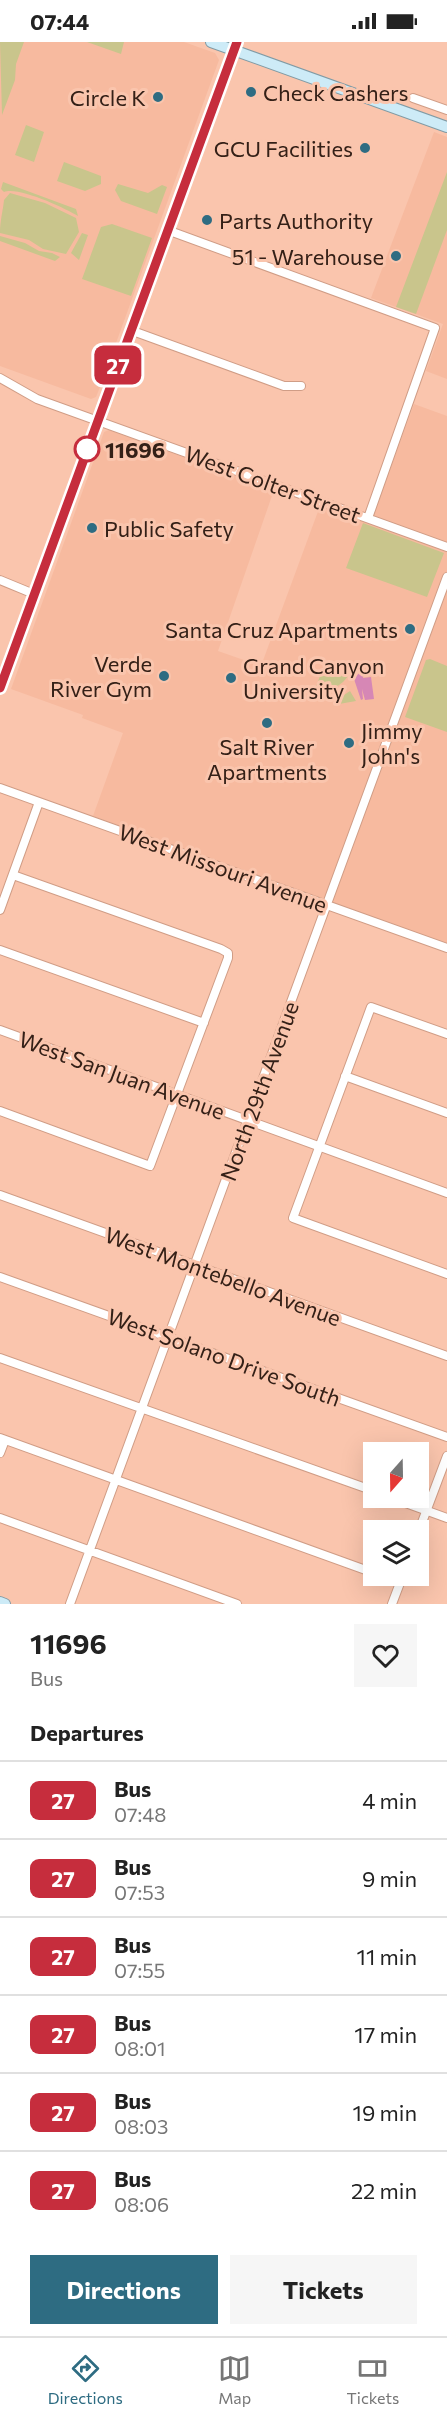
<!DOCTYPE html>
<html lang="en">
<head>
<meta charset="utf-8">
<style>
  body { margin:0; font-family:Commissioner,sans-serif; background:#f6f6f6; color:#222; height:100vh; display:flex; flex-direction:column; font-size:22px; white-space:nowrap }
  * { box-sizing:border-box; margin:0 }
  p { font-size:20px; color:#767676 }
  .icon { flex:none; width:33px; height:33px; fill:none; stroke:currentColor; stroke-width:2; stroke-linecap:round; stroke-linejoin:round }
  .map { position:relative; height:1562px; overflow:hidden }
  .sheet { display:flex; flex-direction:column; background:#fff; flex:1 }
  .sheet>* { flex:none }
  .badge { padding:0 12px; border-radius:9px; font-size:21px; line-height:39px }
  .needle { width:39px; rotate:200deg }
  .tools { position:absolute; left:363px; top:1400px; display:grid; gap:12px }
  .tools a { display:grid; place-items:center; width:66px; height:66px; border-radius:0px; background:#fff; box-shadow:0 6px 24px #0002; font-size:30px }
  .map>.badge { position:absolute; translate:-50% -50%; box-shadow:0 0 0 3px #fff }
  h2 { padding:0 30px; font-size:22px; line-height:54px }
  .round { display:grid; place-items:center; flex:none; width:63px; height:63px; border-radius:0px; background:#f6f6f6 }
  .head { display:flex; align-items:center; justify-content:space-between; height:102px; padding:0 30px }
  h1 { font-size:28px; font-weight:700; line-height:45px }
  .button { display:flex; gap:12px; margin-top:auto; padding:12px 30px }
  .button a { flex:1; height:69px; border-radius:0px; background:#2e6c82; color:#fff; font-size:24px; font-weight:700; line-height:69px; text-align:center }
  .button a+a { background:#f6f6f6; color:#222 }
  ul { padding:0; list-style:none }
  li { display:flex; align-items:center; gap:18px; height:78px; padding:0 30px; border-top:2px solid #e0e0e0 }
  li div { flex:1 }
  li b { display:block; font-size:22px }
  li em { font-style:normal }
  li .badge { min-width:66px; font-weight:700; text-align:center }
  .status { display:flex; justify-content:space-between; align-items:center; height:42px; padding:0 30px; background:#fff; direction:ltr }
  .status svg { height:16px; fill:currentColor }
  .tab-bar { display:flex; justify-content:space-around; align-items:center; height:84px; border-top:2px solid #e0e0e0; background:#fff; font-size:16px; color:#767676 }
  .tab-bar a { display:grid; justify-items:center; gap:3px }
  .tab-bar .selected { color:#2e6c82 }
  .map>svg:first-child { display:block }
</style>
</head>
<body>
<div class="status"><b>07:44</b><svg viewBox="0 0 49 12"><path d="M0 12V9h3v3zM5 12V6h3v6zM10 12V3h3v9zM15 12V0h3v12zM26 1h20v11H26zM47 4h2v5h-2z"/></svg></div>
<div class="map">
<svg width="447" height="1562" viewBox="0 0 447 1562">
  <rect width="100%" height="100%" fill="#fac5ad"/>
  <!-- built -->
  <path fill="#f7ba9f" d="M0 0H184L215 11 219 18 100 345 96 355 91 357 0 324Z
    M434 90 447 95V337L426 329 443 282 371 256Z
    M414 362 447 374V903L93 774 123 691 82 676 83 673 11 647 104 390 109 388 274 448 218 609 261 624 320 464 370 482Z"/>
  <!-- green -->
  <path fill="#c9c58c" d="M0 0H24L16 22 15 38 2 73Z
    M87 0H124L121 12Z
    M26 83 44 90 34 120 15 113Z
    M64 120 101 134V142L85 149 57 139Z
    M447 130V188L416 272 396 265Z
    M3 140 76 167 78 174C65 166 18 144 4 150L1 147Z
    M118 142 148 151 162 143 167 145 157 172 121 159 115 148Z
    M10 151 45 161 76 176 79 190 66 212 43 207 29 198 0 191C0 178 3 169 4 158Z
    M112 182 152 196 131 254 82 237 101 185Z
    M82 191 88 193 79 218 71 211Z
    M0 194 25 201 39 209 52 211 60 215 55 219 0 199Z
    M363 481 444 511 427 555 346 526Z
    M430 617 447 624V690L405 675 426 618Z
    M325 621 357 624 343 640 323 655 315 647Z
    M350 649 356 659 339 662 338 657Z"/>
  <!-- water -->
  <path fill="#d687b5" d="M360 630 364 631 363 636 371 635 374 657 365 658 362 647 363 657 361 658 354 637Z"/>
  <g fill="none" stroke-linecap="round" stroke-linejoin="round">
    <defs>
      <path id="minor" d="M413 56 447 68
        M167 188 435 286 368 476
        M130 288 284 344H301
        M0 336 37 357 447 505
        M0 538 34 552
        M0 746 447 906
        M0 868 39 760
        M0 908 204 981
        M0 988 447 1151
        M447 992 371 965 293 1176 447 1232
        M345 1034 447 1071
        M0 1069 150 1124 228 916V911L221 907 13 833
        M0 1153 447 1314
        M0 1235 447 1395
        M0 1316 374 1449
        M0 1396 374 1531
        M0 1411 5 1398
        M389 1455 447 1476
        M0 1476 237 1562
        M418 1491 447 1414
        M380 1533 400 1540
        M70 1562 447 535
        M392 1562 403 1533"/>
      <path id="major" d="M211 0 447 85
        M0 646 237 0
        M0 1560 5 1562"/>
    </defs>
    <!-- minor casing -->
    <use href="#minor" stroke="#d09d86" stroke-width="10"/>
    <!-- major casing -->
    <use href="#major" stroke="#819ba5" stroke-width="12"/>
    <!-- minor -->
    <use href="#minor" stroke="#fff" stroke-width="8"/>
    <!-- major -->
    <use href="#major" stroke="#cdebf7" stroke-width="10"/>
  </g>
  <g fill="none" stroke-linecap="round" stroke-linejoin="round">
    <defs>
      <path id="line" d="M0 646 237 0"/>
    </defs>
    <!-- line casing -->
    <use href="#line" stroke="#fff" stroke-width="14"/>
    <!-- line -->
    <use href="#line" stroke="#c62d3d" stroke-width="9"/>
  </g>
  <!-- markers -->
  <g fill="#2e6c82" stroke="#fac5ad" stroke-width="2">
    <circle cx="251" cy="50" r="6"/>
    <circle cx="158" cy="55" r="6"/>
    <circle cx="365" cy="106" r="6"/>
    <circle cx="207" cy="178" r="6"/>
    <circle cx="396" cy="214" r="6"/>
    <circle cx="92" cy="486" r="6"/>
    <circle cx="410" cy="587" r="6"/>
    <circle cx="164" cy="634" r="6"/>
    <circle cx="231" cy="636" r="6"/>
    <circle cx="267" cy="681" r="6"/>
    <circle cx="349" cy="701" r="6"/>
  </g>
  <circle fill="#fff" stroke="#c62d3d" stroke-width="3" cx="87" cy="407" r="12"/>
  <g text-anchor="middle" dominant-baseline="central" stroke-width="6" stroke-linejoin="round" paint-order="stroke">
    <!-- poi labels -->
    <g font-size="22" fill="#342017" stroke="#fac5ad" text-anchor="start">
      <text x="263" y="50">Check Cashers</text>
      <text x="146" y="55" text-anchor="end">Circle K</text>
      <text x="353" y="106" text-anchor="end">GCU Facilities</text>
      <text x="219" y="178">Parts Authority</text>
      <text x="384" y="214" text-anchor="end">51 - Warehouse</text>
      <text x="104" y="486">Public Safety</text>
      <text x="398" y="587" text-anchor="end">Santa Cruz Apartments</text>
      <text x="152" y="621" text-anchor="end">Verde<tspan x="152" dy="25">River Gym</tspan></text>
      <text x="243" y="623">Grand Canyon<tspan x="243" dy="25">University</tspan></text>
      <text x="361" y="688">Jimmy<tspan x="361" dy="25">John's</tspan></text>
      <text x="267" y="704" text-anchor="middle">Salt River<tspan x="267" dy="25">Apartments</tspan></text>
    </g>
    <!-- stop labels -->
    <g font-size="22" font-weight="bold" fill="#342017" stroke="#fac5ad" text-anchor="start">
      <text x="105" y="407">11696</text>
    </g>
    <!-- street labels -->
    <g font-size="22" fill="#342017" stroke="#fac5ad">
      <text transform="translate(273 442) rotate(20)">West Colter Street</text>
      <text transform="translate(223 826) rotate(20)">West Missouri Avenue</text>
      <text transform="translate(122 1033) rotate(20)">West San Juan Avenue</text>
      <text transform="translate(259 1049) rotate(-70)">North 29th Avenue</text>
      <text transform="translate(223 1234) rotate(20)">West Montebello Avenue</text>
      <text transform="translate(224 1315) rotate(20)">West Solano Drive South</text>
    </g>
  </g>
</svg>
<div class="tools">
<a><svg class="needle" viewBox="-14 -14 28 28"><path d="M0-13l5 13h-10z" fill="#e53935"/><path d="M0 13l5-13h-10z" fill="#767676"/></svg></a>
<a><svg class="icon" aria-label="layers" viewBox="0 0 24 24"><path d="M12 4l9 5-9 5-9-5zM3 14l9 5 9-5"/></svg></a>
</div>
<b class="badge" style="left:118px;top:323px;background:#c62d3d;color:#fff">27</b>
</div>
<section class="sheet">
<div class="head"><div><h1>11696</h1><p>Bus</p></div><a class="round"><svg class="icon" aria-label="heart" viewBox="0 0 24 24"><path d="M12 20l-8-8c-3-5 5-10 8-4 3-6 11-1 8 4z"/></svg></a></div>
<h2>Departures</h2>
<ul>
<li><span class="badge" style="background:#c62d3d;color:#fff">27</span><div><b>Bus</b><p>07:48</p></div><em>4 min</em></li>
<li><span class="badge" style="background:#c62d3d;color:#fff">27</span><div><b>Bus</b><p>07:53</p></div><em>9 min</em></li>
<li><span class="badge" style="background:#c62d3d;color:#fff">27</span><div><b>Bus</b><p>07:55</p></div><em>11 min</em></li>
<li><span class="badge" style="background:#c62d3d;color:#fff">27</span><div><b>Bus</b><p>08:01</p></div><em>17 min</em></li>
<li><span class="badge" style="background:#c62d3d;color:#fff">27</span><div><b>Bus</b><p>08:03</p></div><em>19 min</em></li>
<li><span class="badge" style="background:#c62d3d;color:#fff">27</span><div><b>Bus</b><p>08:06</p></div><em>22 min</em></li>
</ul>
<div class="button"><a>Directions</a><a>Tickets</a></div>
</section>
<nav class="tab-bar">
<a class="selected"><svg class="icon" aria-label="directions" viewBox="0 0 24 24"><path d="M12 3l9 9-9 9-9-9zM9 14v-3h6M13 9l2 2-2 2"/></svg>Directions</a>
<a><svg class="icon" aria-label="map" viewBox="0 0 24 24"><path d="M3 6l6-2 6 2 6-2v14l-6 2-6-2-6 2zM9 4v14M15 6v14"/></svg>Map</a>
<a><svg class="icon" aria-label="tickets" viewBox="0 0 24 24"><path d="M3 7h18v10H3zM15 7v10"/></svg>Tickets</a>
</nav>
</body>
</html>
